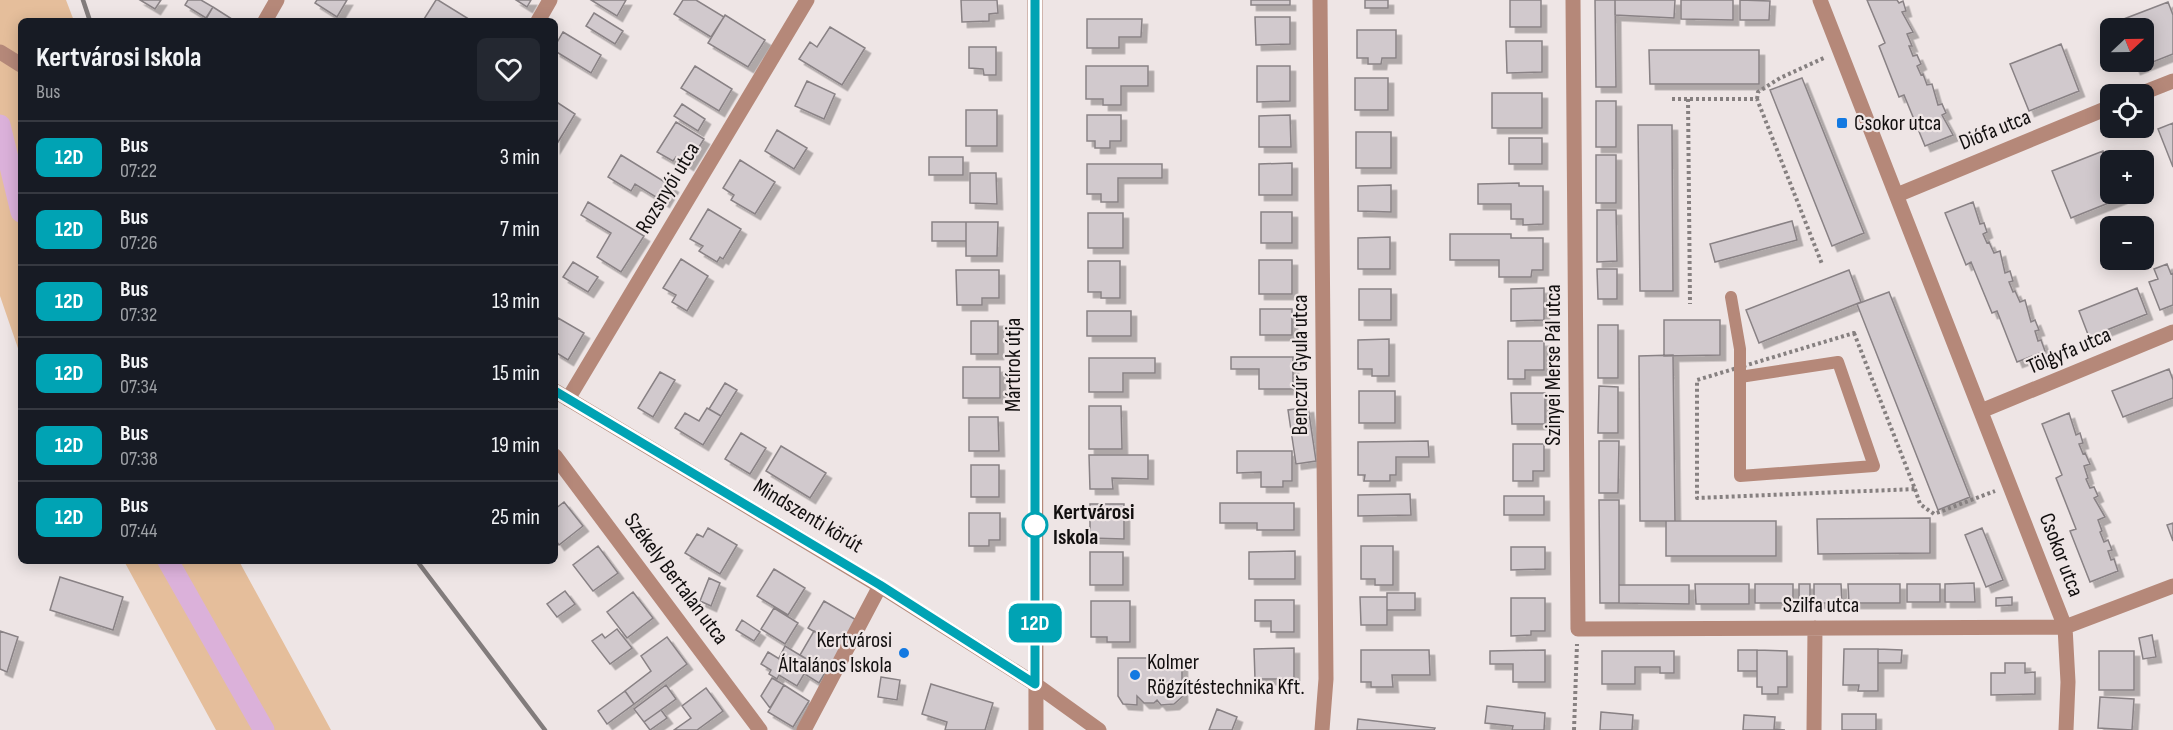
<!DOCTYPE html>
<html lang="en">
<head>
<meta charset="utf-8">
<style>
  body { margin:0; font-family:"Sofia Sans Condensed",sans-serif; background:#242831; color:#f1f3f6; height:100vh; display:flex; flex-direction:column; font-size:22px; white-space:nowrap }
  * { box-sizing:border-box; margin:0 }
  p { font-size:20px; color:#9ea1a6 }
  .icon { flex:none; width:33px; height:33px; fill:none; stroke:currentColor; stroke-width:2; stroke-linecap:round; stroke-linejoin:round }
  .map { position:relative; flex:1; overflow:hidden }
  .sheet { position:absolute; left:18px; top:18px; width:540px; height:546px; display:flex; flex-direction:column; background:#171b24; border-radius:9px; box-shadow:0 3px 15px #0003 }
  .sheet>* { flex:none }
  .badge { padding:0 12px; border-radius:9px; font-size:21px; line-height:39px }
  .needle { width:39px; rotate:68deg }
  .controls { position:absolute; left:2100px; top:18px; display:grid; gap:12px }
  .controls a { display:grid; place-items:center; width:54px; height:54px; border-radius:9px; background:#171b24; box-shadow:0 3px 15px #0003; font-size:30px }
  .map>.badge { position:absolute; translate:-50% -50%; box-shadow:0 0 0 3px #fff }
  .round { display:grid; place-items:center; flex:none; width:63px; height:63px; border-radius:9px; background:#242831 }
  .overview { display:flex; align-items:center; justify-content:space-between; height:102px; padding:0 18px }
  h1 { font-size:28px; font-weight:700; line-height:45px }
  ul { padding:0; list-style:none }
  li { display:flex; align-items:center; gap:18px; height:72px; padding:0 18px; border-top:2px solid #363941 }
  li div { flex:1 }
  li b { display:block; font-size:22px }
  li em { font-style:normal }
  li .badge { min-width:66px; font-weight:700; text-align:center }
  .map>svg:first-child { display:block }
</style>
</head>
<body>
<div class="map">
<svg width="2173" height="730" viewBox="0 0 2173 730">
  <defs>
    <filter id="shadow"><feDropShadow dx="5.5" dy="5.5" stdDeviation="0" flood-color="#0004"/></filter>
  </defs>
  <rect width="100%" height="100%" fill="#eee5e5"/>
  <!-- green -->
  <path fill="#e5be9b" d="M0 0H66L74 21H21V357L0 296Z
    M124 561H239L331 730H216Z"/>
  <g fill="none" stroke-linecap="round" stroke-linejoin="round">
    <!-- canal -->
    <path stroke="#dbb1da" stroke-width="21" d="M0 125 21 212
      M168 561 264 730"/>
  </g>
  <!-- building -->
  <path fill="#d1c9cd" stroke="#898285" stroke-width="1.5" filter="url(#shadow)" d="M140 0H161L155 9Z
    M188 0H201L213 7 206 18 185 5Z
    M317 0H347L337 17 315 3Z
    M436 0H438L472 21H427L424 19Z
    M516 0H531L527 7Z
    M591 0H626L617 16Z
    M683 0H696L724 17 711 37 674 14Z
    M961 0H997L998 13 989 14V21L962 22Z
    M1251 0H1290V5H1251Z
    M1365 0H1388V8H1365Z
    M1510 0H1541V27H1510Z
    M1595 0H1615L1616 87H1596Z
    M1615 0H1675L1674 18 1615 15Z
    M1681 0H1733V20L1681 19Z
    M1740 0 1770 1 1769 20H1740Z
    M1867 0H1897L1899 3 1903 1 1906 11 1902 12 1913 32 1907 34 1912 46H1909L1913 56 1917 55 1921 64 1917 66 1921 75 1923 74 1927 85 1932 84 1938 105 1942 104 1946 113 1942 115 1953 135 1925 146 1904 95 1899 97 1879 46 1885 43Z
    M2168 2 2173 15V54L2135 69 2132 62H2144V28H2119L2116 22Z
    M213 7 235 21H205Z
    M594 13 623 31 615 44 586 26Z
    M725 15 765 40 748 67 708 43Z
    M1255 17H1290V44L1256 45Z
    M1087 19H1142L1141 37H1119V48H1087Z
    M830 27 865 48 842 85 799 59 810 42 817 47Z
    M1357 30H1396V58H1382L1381 64H1368V58H1357Z
    M563 32 601 55 591 73 555 51V46Z
    M1506 41H1542V72L1507 73Z
    M2061 44 2079 91 2029 111 2010 64Z
    M969 47H996V75H984L983 69 969 68Z
    M1649 50H1759V84H1650Z
    M695 66 732 89 719 111 681 88Z
    M1086 66H1148V86H1121V105H1103V99H1086Z
    M1257 66H1290V101L1257 102Z
    M1355 78H1388V110H1355Z
    M1802 78 1864 233 1832 246 1770 90Z
    M807 81 835 94 824 119 795 106Z
    M1492 93H1542V128H1492Z
    M555 101 575 114 555 147Z
    M1596 101H1616V147H1596Z
    M682 104 705 119 698 131 674 116Z
    M966 110H997V146H966Z
    M1087 115H1121V141H1110V148H1095V141H1087Z
    M1290 115 1291 147H1259V116Z
    M676 122 704 139 688 165 676 157 673 161 657 152Z
    M2173 123V167L2158 129Z
    M1638 125H1672L1673 291H1640Z
    M777 130 807 148 794 169 765 151Z
    M1356 132H1391V168H1356Z
    M1509 138H1542V164H1509Z
    M2103 151 2110 171V194H2119L2121 198 2071 218 2052 171Z
    M621 155 673 187 664 202 635 184 631 191 608 177Z
    M1596 155H1616V203H1596Z
    M929 157H963V175H929Z
    M740 160 775 182 755 214 731 200 734 195 723 188Z
    M1292 163V195H1259V164Z
    M1087 164H1162V178H1118V202H1101V194H1087Z
    M970 173H996L997 204 970 203Z
    M1519 183V186H1543V224L1523 225V219H1511V204H1478V184Z
    M1391 185V212L1358 211V186Z
    M588 202 644 236 621 272 597 257 611 233 581 215Z
    M1973 202 1980 224 1984 223 1987 232 1983 234 1987 243 1989 242 1994 253 2000 251 2005 273 2010 271 2013 281 2009 282 2013 292 2015 291 2020 302 2025 300 2031 322 2035 320 2039 330 2035 331 2038 341 2041 340 2045 351 2017 362 1997 311 1992 313 1971 262 1966 265 1945 213Z
    M708 209 741 229 723 259 720 257 717 262 699 251 703 246 690 239Z
    M1597 210H1616L1617 261 1597 262Z
    M1261 212H1292V243H1261Z
    M1088 213H1123V248H1088Z
    M1792 221 1797 240 1715 262 1710 244Z
    M932 222H966V241H932Z
    M966 222H998L997 256H966Z
    M1450 234H1511V238H1543V270H1532L1531 277H1499V260H1450Z
    M1390 237V269H1358V238Z
    M681 259 708 276 687 311 672 302 676 295 663 288Z
    M1259 260H1292V294H1259Z
    M1088 261H1120V298H1101V292H1088Z
    M573 262 598 277 588 292 563 277Z
    M2167 264 2171 274 2173 273V305L2160 310 2149 282 2158 279 2154 269Z
    M1597 269H1617V299H1598Z
    M956 270H999V298H982V305H957Z
    M1849 270 1861 302 1759 343 1746 310Z
    M1544 288V320L1511 321V289Z
    M2137 288 2147 314 2089 337 2079 311Z
    M1359 289H1391V320H1359Z
    M1889 292 1970 497 1938 510 1857 304Z
    M1260 309H1292V335H1260Z
    M1087 311H1131V336H1087Z
    M558 318 584 333 568 360 555 352V322Z
    M1664 320H1720V355L1664 356Z
    M971 321H998V354H971Z
    M1598 325H1618V378H1598Z
    M1389 339V376H1372V369H1358V340Z
    M1508 341H1544V370H1525V379H1508Z
    M1673 355 1675 521H1640L1639 356Z
    M1231 357H1293V389H1259V369H1231Z
    M1089 358H1155V373H1123V392H1089Z
    M963 367H1000V398H963Z
    M2169 369 2173 380V398L2123 417 2112 391Z
    M660 372 675 380 653 417 638 408Z
    M725 383 737 390 721 416 709 409Z
    M1599 386 1618 387V433H1598Z
    M1359 391H1395V423H1359Z
    M1511 393H1545V424H1512Z
    M1089 406H1121L1122 449H1089Z
    M1308 407 1316 461 1296 464 1288 410Z
    M707 408 721 416 703 445 675 428 685 413 699 421Z
    M2069 413 2076 435 2080 433 2083 443 2079 444 2083 454 2085 453 2090 464 2084 466 2088 478 2086 479 2090 488 2094 487 2098 496 2094 498 2105 517 2098 520 2102 531 2100 532 2104 542 2108 540 2112 550 2108 551 2111 560 2114 559 2118 571 2090 582 2070 531 2076 529 2056 478 2062 475 2042 424Z
    M969 417H998L999 451H969Z
    M741 433 766 448 750 474 725 459Z
    M1428 441 1429 457H1396V475H1390V481H1364L1365 475H1358V442Z
    M1599 441H1619L1618 493H1599Z
    M1513 444H1544V471H1533V481H1513Z
    M781 446 826 473 810 498 766 471Z
    M1237 451H1292V481H1283V487H1261V472L1237 473Z
    M1089 455H1148V479L1112 478 1113 489H1090Z
    M971 465H999V497H971Z
    M1410 494 1411 515 1358 516V495Z
    M1504 496H1544V515H1504Z
    M1599 500H1619V603H1600Z
    M564 502 583 526 559 545 555 539V509Z
    M1220 503H1294V530H1257V523H1220Z
    M1090 504H1124V539L1090 538Z
    M969 513H1000V540H989V546H969Z
    M1930 518V553L1818 554 1817 519Z
    M1666 521H1776V556H1666Z
    M2173 523V541L2167 525Z
    M708 528 737 545 720 574 685 553 697 534 703 537Z
    M1982 528 2003 580 1986 587 1965 535Z
    M598 546 618 573 593 591 573 565Z
    M1361 546H1393V585H1375V579H1361Z
    M1511 547H1545V569L1511 570Z
    M1295 551V579H1249V552Z
    M1090 552H1123V585H1090Z
    M774 569 805 588 788 615 757 596Z
    M60 577 123 597 113 630 50 610Z
    M709 578 720 583 711 606 700 601Z
    M1974 583 1975 602H1945V584Z
    M1695 584H1749V604H1696Z
    M1755 584H1793V603H1755Z
    M1799 584H1810V602H1799Z
    M1814 584H1841L1842 603H1814Z
    M1848 584H1900V603H1849Z
    M1907 584H1940V602H1907Z
    M1619 585H1689V604L1619 603Z
    M565 591 575 604 557 617 547 604Z
    M633 592 653 618 627 638 607 612Z
    M1387 593H1415V610H1387Z
    M1360 597H1387V625H1361Z
    M2012 597V605L1996 606V598Z
    M1511 598H1545V631H1531V635L1511 636Z
    M1255 600H1294V632H1271V621H1255Z
    M824 601 858 621 842 648 808 628Z
    M1091 601H1130V642H1107V637H1091Z
    M774 608 798 623 785 644 761 629Z
    M742 620 760 632 754 641 736 630Z
    M617 629 632 648 610 664 592 641 602 634 605 638Z
    M0 631 18 637 7 672 0 669Z
    M814 631 842 648 828 672 800 655Z
    M2152 635 2156 657 2143 659 2139 638Z
    M667 637 687 664 634 704 625 691 651 671 641 656Z
    M785 646 826 671 819 683 779 658Z
    M1294 648V679H1255L1254 649Z
    M1844 649H1878V691H1858L1859 685H1843Z
    M1878 649 1902 650 1901 663H1878Z
    M1361 650H1429L1430 675H1392L1393 687H1371V682H1361Z
    M1545 650V682H1513V664H1490V651Z
    M1738 650H1757V671H1738Z
    M1757 650 1787 651V687H1778V694H1762V687H1757Z
    M1602 651H1674V673H1660V667H1635V684H1602Z
    M2099 651H2134V690H2099Z
    M768 652 804 674 797 686 779 675 777 679 769 674 771 670 761 664Z
    M1118 658H1182V697L1174 704 1161 705 1157 700 1154 703H1144L1137 696V705L1123 704 1118 696Z
    M2005 663H2025V673L2035 672V694L1991 695V673H2005Z
    M881 677 900 680 897 700 878 697Z
    M772 678 784 685 770 708 761 696Z
    M931 684 993 703 985 730H945L947 722 922 714Z
    M666 685 676 699 644 722 634 709Z
    M784 685 809 701 793 727 768 712Z
    M706 688 723 711 697 730H674L691 718 682 706Z
    M625 691 634 704 607 724 598 711Z
    M2100 697 2134 699 2132 730 2098 728Z
    M1487 706 1545 713 1544 730H1512L1513 726 1485 723Z
    M1217 709 1237 717 1232 730H1209Z
    M661 710 667 718 650 730 644 722Z
    M1601 712 1633 715 1632 730H1600Z
    M1842 714H1876V730H1842Z
    M1744 715 1775 717 1774 729 1785 730H1743Z
    M1358 719 1435 728 1434 730H1357Z"/>
  <g fill="none" stroke-linecap="round" stroke-linejoin="round">
    <!-- path -->
    <path stroke="#868080" stroke-width="4" stroke-dasharray="3 3" stroke-linecap="butt" d="M1672 99H1757L1822 264
      M1688 99 1690 304
      M1757 99 1758 92 1780 78 1826 57
      M1854 333 1915 489 1697 498V380Z
      M1915 489 1920 504 1934 514 1995 491
      M1574 730 1577 644"/>
    <!-- service -->
    <path stroke="#b58879" stroke-width="12" d="M1731 297 1740 349V476L1874 466 1838 362 1740 377"/>
    <!-- minor -->
    <path stroke="#b58879" stroke-width="15" d="M1320 0 1326 679 1322 730
      M1573 0 1578 629 2065 627 2173 586
      M1820 0 2065 627 2068 682 2066 730
      M265 21 277 0
      M538 21 550 0
      M2140 94 2173 81
      M1897 195 2110 107
      M568 399 807 0
      M1981 411 2173 332
      M555 456 760 730
      M804 730 880 586
      M1814 730 1815 628"/>
    <!-- tertiary -->
    <path stroke="#b58879" stroke-width="15" d="M1035 0 1036 730
      M0 52 21 65
      M555 391 880 586 1035 684 1099 730"/>
    <!-- rail -->
    <path stroke="#827c7c" stroke-width="4.5" d="M83 0 90 21
      M417 561 545 730"/>
  </g>
  <g fill="none" stroke-linecap="round" stroke-linejoin="round">
    <defs>
      <path id="line" d="M555 391 880 585 1035 684V0"/>
    </defs>
    <!-- line casing -->
    <use href="#line" stroke="#fff" stroke-width="14"/>
    <!-- line -->
    <use href="#line" stroke="#00a3b4" stroke-width="9"/>
  </g>
  <!-- markers -->
  <g fill="#1379e1" stroke="#eee5e5" stroke-width="2">
    <rect x="1836" y="117" width="12" height="12" rx="3"/>
    <circle cx="904" cy="653" r="6"/>
    <circle cx="1135" cy="675" r="6"/>
  </g>
  <circle fill="#fff" stroke="#00a3b4" stroke-width="3" cx="1035" cy="525" r="12"/>
  <g text-anchor="middle" dominant-baseline="central" stroke-width="4.5" stroke-linejoin="round" paint-order="stroke">
    <!-- poi labels -->
    <g font-size="22" fill="#120f0f" stroke="#eee5e5" text-anchor="start">
      <text x="1854" y="123">Csokor utca</text>
      <text x="892" y="640" text-anchor="end">Kertvárosi<tspan x="892" dy="25">Általános Iskola</tspan></text>
      <text x="1147" y="662">Kolmer<tspan x="1147" dy="25">Rögzítéstechnika Kft.</tspan></text>
    </g>
    <!-- street labels -->
    <g font-size="22" fill="#120f0f" stroke="#eee5e5">
      <text transform="translate(1995 130) rotate(-22)">Diófa utca</text>
      <text transform="translate(668 188) rotate(-59)">Rozsnyói utca</text>
      <text transform="translate(2069 351) rotate(-23)">Tölgyfa utca</text>
      <text transform="translate(1013 365) rotate(-90)">Mártírok útja</text>
      <text transform="translate(1300 365) rotate(-90)">Benczúr Gyula utca</text>
      <text transform="translate(1553 365) rotate(-90)">Szinyei Merse Pál utca</text>
      <text transform="translate(808 516) rotate(31)">Mindszenti körút</text>
      <text transform="translate(2061 555) rotate(69)">Csokor utca</text>
      <text transform="translate(676 579) rotate(53)">Székely Bertalan utca</text>
      <text x="1821" y="605">Szilfa utca</text>
    </g>
    <!-- stop labels -->
    <g font-size="22" font-weight="bold" fill="#120f0f" stroke="#eee5e5" text-anchor="start">
      <text x="1053" y="512">Kertvárosi<tspan x="1053" dy="25">Iskola</tspan></text>
    </g>
  </g>
</svg>
<div class="controls">
<a><svg class="needle" viewBox="-14 -14 28 28"><path d="M0-13l5 13h-10z" fill="#e53935"/><path d="M0 13l5-13h-10z" fill="#9ea1a6"/></svg></a>
<a><svg class="icon" aria-label="locate" viewBox="0 0 24 24"><circle cx="12" cy="12" r="6"/><path d="M12 2v4M12 18v4M2 12h4M18 12h4"/></svg></a>
<a>+</a>
<a>−</a>
</div>
<b class="badge" style="left:1035px;top:623px;background:#00a3b4;color:#fff">12D</b>
<section class="sheet">
<div class="overview"><div><h1>Kertvárosi Iskola</h1><p>Bus</p></div><a class="round"><svg class="icon" aria-label="heart" viewBox="0 0 24 24"><path d="M12 20l-8-8c-3-5 5-10 8-4 3-6 11-1 8 4z"/></svg></a></div>
<ul>
<li><span class="badge" style="background:#00a3b4;color:#fff">12D</span><div><b>Bus</b><p>07:22</p></div><em>3 min</em></li>
<li><span class="badge" style="background:#00a3b4;color:#fff">12D</span><div><b>Bus</b><p>07:26</p></div><em>7 min</em></li>
<li><span class="badge" style="background:#00a3b4;color:#fff">12D</span><div><b>Bus</b><p>07:32</p></div><em>13 min</em></li>
<li><span class="badge" style="background:#00a3b4;color:#fff">12D</span><div><b>Bus</b><p>07:34</p></div><em>15 min</em></li>
<li><span class="badge" style="background:#00a3b4;color:#fff">12D</span><div><b>Bus</b><p>07:38</p></div><em>19 min</em></li>
<li><span class="badge" style="background:#00a3b4;color:#fff">12D</span><div><b>Bus</b><p>07:44</p></div><em>25 min</em></li>
</ul>
</section>
</div>
</body>
</html>
